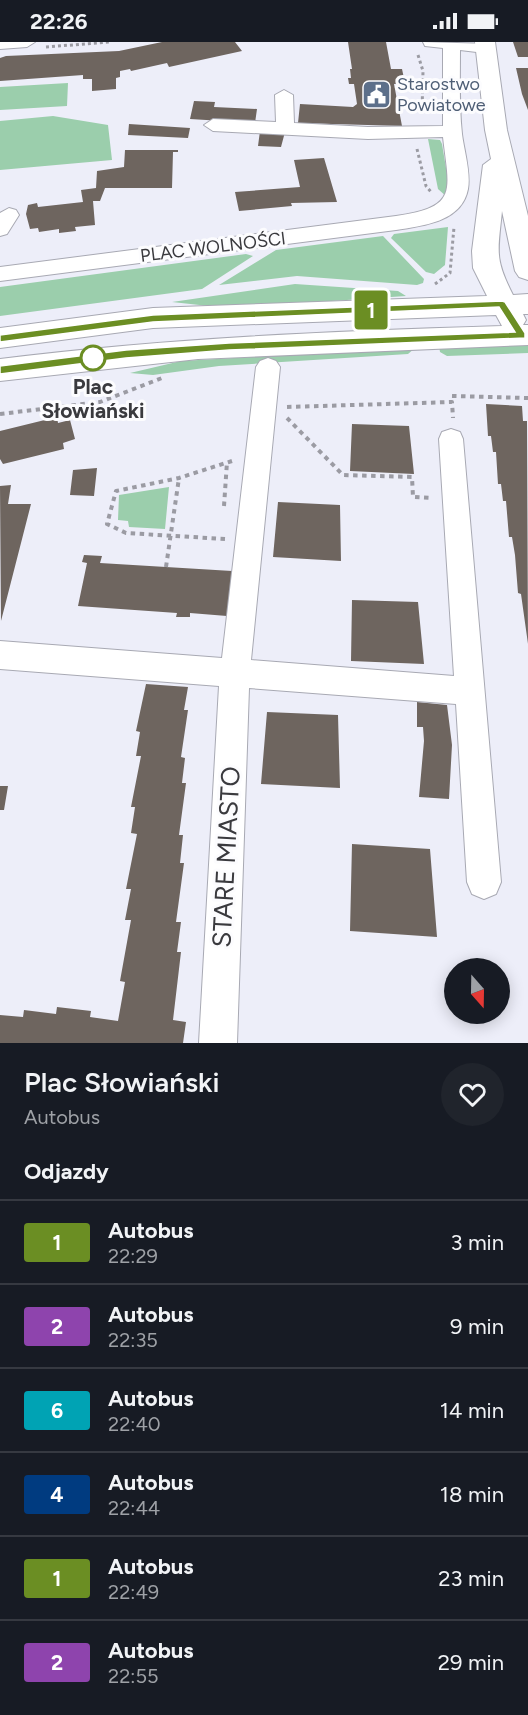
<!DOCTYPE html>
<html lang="pl">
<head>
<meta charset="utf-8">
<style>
  body { margin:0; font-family:Figtree,sans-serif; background:#20242c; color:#f1f3f6; height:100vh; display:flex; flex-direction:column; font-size:22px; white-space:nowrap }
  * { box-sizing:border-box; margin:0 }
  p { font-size:20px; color:#9ea1a6 }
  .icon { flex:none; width:33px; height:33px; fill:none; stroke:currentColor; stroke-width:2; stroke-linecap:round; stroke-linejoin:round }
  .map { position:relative; height:1001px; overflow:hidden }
  .details { display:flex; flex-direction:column; background:#171b24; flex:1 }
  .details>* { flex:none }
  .badge { padding:0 12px; border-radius:4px; font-size:21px; line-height:39px }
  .needle { width:39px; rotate:160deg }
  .controls { position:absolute; left:444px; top:916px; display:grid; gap:12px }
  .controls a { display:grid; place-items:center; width:66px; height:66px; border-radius:50%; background:#171b24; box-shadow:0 3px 15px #0003; font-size:30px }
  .map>.badge { position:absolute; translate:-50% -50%; box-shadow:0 0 0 3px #fff }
  h2 { padding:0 24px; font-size:22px; line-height:54px }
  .round { display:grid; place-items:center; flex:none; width:63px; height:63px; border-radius:32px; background:#20242c }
  .overview { display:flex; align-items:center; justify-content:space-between; height:102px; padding:0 24px }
  h1 { font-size:28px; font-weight:600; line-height:45px }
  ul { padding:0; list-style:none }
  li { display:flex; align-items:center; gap:18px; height:84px; padding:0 24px; border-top:2px solid #363941 }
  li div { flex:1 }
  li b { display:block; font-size:22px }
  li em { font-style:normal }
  li .badge { min-width:66px; font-weight:700; text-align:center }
  .status { display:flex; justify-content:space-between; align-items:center; height:42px; padding:0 30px; background:#171b24; direction:ltr }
  .status svg { height:16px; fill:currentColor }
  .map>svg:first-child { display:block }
</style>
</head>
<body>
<div class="status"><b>22:26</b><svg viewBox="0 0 49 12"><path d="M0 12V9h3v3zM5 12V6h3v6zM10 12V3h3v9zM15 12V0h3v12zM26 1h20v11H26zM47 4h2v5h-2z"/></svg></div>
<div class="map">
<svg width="528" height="1001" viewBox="0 0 528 1001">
  <rect width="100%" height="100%" fill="#edeef9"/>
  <!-- green -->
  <path fill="#9bceac" d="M68 41 67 64 0 68V45Z
    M53 74 108 83 112 118 0 128V79Z
    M428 97 440 98 442 102 449 144 447 155 438 147Z
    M448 185 445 223 434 232 426 230 391 196 394 192Z
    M383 194 424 237 423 241 417 243 297 234 219 243 276 208Z
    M246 212 253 214 202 247 0 274V245Z
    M295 242 398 249 406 254 227 266 172 260Z
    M528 300V311L447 314 440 310 439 304Z
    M415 306 408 312 219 324 153 333 130 331 181 319Z
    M169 445 165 487 129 485 128 479 118 478 119 453Z"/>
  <!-- building -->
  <path fill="#6e655f" d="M162 0H235L242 9 169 25 167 21 131 29 130 27 120 29V35L116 36V47L92 49V37H83V33L0 39V16L6 14 119 9Z
    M348 0H386L391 27H402L405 41 394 42 402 84 298 81 300 62 353 65 357 62 354 42H349L348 36H351L350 27H352Z
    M513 0H528V15H518Z
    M516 26H528V68L522 52Z
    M194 59 215 60 214 65 257 67 255 81 190 77Z
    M129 82 190 86 188 96 128 93Z
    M260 89 285 90 281 105 258 104Z
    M125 108H178V110H173L172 146H105L100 159H93L95 183 75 185 76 189 59 191V187L39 190 38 186 30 187 26 172 28 163 37 161 38 165 83 160 81 148 96 146 97 129 124 125Z
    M324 116 337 160 291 161 292 164 239 169 235 150 300 145 294 118Z
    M486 362 522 364 523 379H527L528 602 521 552 518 551 515 513 512 495H509L506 459H503L501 442H498L496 410H493L491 394H488Z
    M57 375 58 381 70 378 75 397 63 401 64 407 3 422 0 417V389Z
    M352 382 409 384 414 432 350 429Z
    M97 426 94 454 70 453 73 428Z
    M11 443 8 462H31L1 579 0 444Z
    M278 460 340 463 341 519 273 515Z
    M84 513 102 514 100 521 232 529 227 574 190 571V575H176L177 571 78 564 87 521 82 520Z
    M352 558 418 560 424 622 351 619Z
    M146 642 188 645 184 668H188L181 715 185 716 182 741H186L179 793H183L180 821H184L176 880H181L177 910H181L173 978 186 980 183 1001H0V973L23 975 24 968 56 972 57 965 91 969 90 975 118 979 125 940 120 939 131 878H125L131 847H126L137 792 131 791 135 765H131L141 714H136L140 690 136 689Z
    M417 660 447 663 452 703 449 757 419 755 424 699 423 685H417Z
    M267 670 338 673 340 746 261 742Z
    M0 744H8L4 768H0Z
    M352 802 430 807 437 895 350 889Z"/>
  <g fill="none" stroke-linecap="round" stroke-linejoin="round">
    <defs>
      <path id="minor" d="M0 0H35L27 5 0 7Z
        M423 0 491 2 493 6 485 11 460 8C460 36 459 65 462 92 464 108 471 131 468 147 462 180 422 184 396 188L0 239V225L396 174C459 165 449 149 443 95L368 97 213 89 204 83 213 77 276 80 275 53 284 48 293 53 294 81 368 85 443 84V6L425 4Z
        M9 166 16 168 19 173 7 192 0 194V171Z
        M268 316 276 319 280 325 251 618 454 634 439 397 442 390 451 387 460 390 463 397 501 840 496 852 484 857 472 852 467 840 456 662 249 646 237 1001H199L219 644 0 627V599L222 616 256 325 260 319Z"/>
      <path id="major" d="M475 0H495L507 88 528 174V238L519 235 515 229 502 169C498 209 494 216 513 253L528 252V272H523L526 278 523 283H528V303L198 317 0 339V317C167 296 334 289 502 284L496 273 153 286 0 306V286L153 266 487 254 473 226 472 209 483 123 491 117 485 88Z"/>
    </defs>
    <!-- minor casing -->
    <use href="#minor" stroke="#a8a9b3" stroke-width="2"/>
    <!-- major casing -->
    <use href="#major" stroke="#a8a9b3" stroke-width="2"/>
    <!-- path-far1 -->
    <path stroke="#9b9ba3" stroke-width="3" stroke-dasharray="3 3" stroke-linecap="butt" d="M46 5 110 0
      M418 13 423 29 422 71
      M417 107 426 144 431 150
      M435 242 450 231 454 185"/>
    <!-- path -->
    <path stroke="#9b9ba3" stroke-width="4" stroke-dasharray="4.5 4.5" stroke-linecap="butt" d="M452 354 528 356
      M287 365 452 360 453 376
      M0 372 100 360 162 336
      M287 376 343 433 412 435 413 455 431 456
      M224 464 227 420
      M225 497 126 491 107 482 116 449 179 436 232 419
      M166 525 179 436"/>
    <!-- minor -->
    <use href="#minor" fill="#fff" fill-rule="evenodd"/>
    <!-- major -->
    <use href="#major" fill="#fff" fill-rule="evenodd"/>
  </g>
  <!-- line -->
  <path fill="#6b8e23" stroke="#fff" stroke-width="1.5" d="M502 259 505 260 525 291V296L229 308 126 316 0 332V324L126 308 229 301 515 290 499 265 153 280 0 300V293L153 273Z"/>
  <!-- icons -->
  <defs>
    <symbol id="civic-square" viewBox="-11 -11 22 22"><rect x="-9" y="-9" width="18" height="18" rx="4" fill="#5c6f8a" stroke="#fcfcfe"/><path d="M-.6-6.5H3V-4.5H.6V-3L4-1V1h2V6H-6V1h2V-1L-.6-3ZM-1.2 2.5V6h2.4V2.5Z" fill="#fff"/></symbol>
  </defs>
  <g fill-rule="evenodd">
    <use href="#civic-square" x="360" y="36" width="33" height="33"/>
  </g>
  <!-- markers -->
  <circle fill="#fff" stroke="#6b8e23" stroke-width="3" cx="93" cy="316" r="12"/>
  <g text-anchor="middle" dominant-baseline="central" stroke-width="6" stroke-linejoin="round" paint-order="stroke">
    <!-- far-service labels -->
    <g font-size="18" fill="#4e5e75" stroke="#fcfcfe" text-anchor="start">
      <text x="397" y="42">Starostwo<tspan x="397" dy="21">Powiatowe</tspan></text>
    </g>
    <!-- far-street labels -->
    <g font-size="18" fill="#3a3a3e" stroke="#fcfcfe">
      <text transform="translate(213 205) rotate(-7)">PLAC WOLNOŚCI</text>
    </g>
    <!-- stop labels -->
    <g font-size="21" font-weight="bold" fill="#3a3a3e" stroke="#fcfcfe">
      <text x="93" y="344">Plac<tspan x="93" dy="24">Słowiański</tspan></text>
    </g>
    <!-- near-street labels -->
    <g font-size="26" fill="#3a3a3e" stroke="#fcfcfe">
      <text transform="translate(226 815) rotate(-87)">STARE MIASTO</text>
    </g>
  </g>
</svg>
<div class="controls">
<a><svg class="needle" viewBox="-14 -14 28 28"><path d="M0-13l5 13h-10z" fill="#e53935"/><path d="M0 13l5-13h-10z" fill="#9ea1a6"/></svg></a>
</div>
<b class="badge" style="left:371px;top:268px;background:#6b8e23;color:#fff">1</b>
</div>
<section class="details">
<div class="overview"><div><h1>Plac Słowiański</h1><p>Autobus</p></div><a class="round"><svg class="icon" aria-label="heart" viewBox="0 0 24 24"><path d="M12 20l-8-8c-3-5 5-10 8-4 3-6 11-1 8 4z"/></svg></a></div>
<h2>Odjazdy</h2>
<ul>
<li><span class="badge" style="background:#6b8e23;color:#fff">1</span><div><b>Autobus</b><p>22:29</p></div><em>3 min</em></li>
<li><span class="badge" style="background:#8e44ad;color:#fff">2</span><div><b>Autobus</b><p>22:35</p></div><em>9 min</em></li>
<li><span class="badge" style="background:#00a3b4;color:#fff">6</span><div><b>Autobus</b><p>22:40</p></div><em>14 min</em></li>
<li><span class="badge" style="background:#003b80;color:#fff">4</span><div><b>Autobus</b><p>22:44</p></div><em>18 min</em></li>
<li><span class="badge" style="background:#6b8e23;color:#fff">1</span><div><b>Autobus</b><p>22:49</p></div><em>23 min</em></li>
<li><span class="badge" style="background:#8e44ad;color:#fff">2</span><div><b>Autobus</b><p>22:55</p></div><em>29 min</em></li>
</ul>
</section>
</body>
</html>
